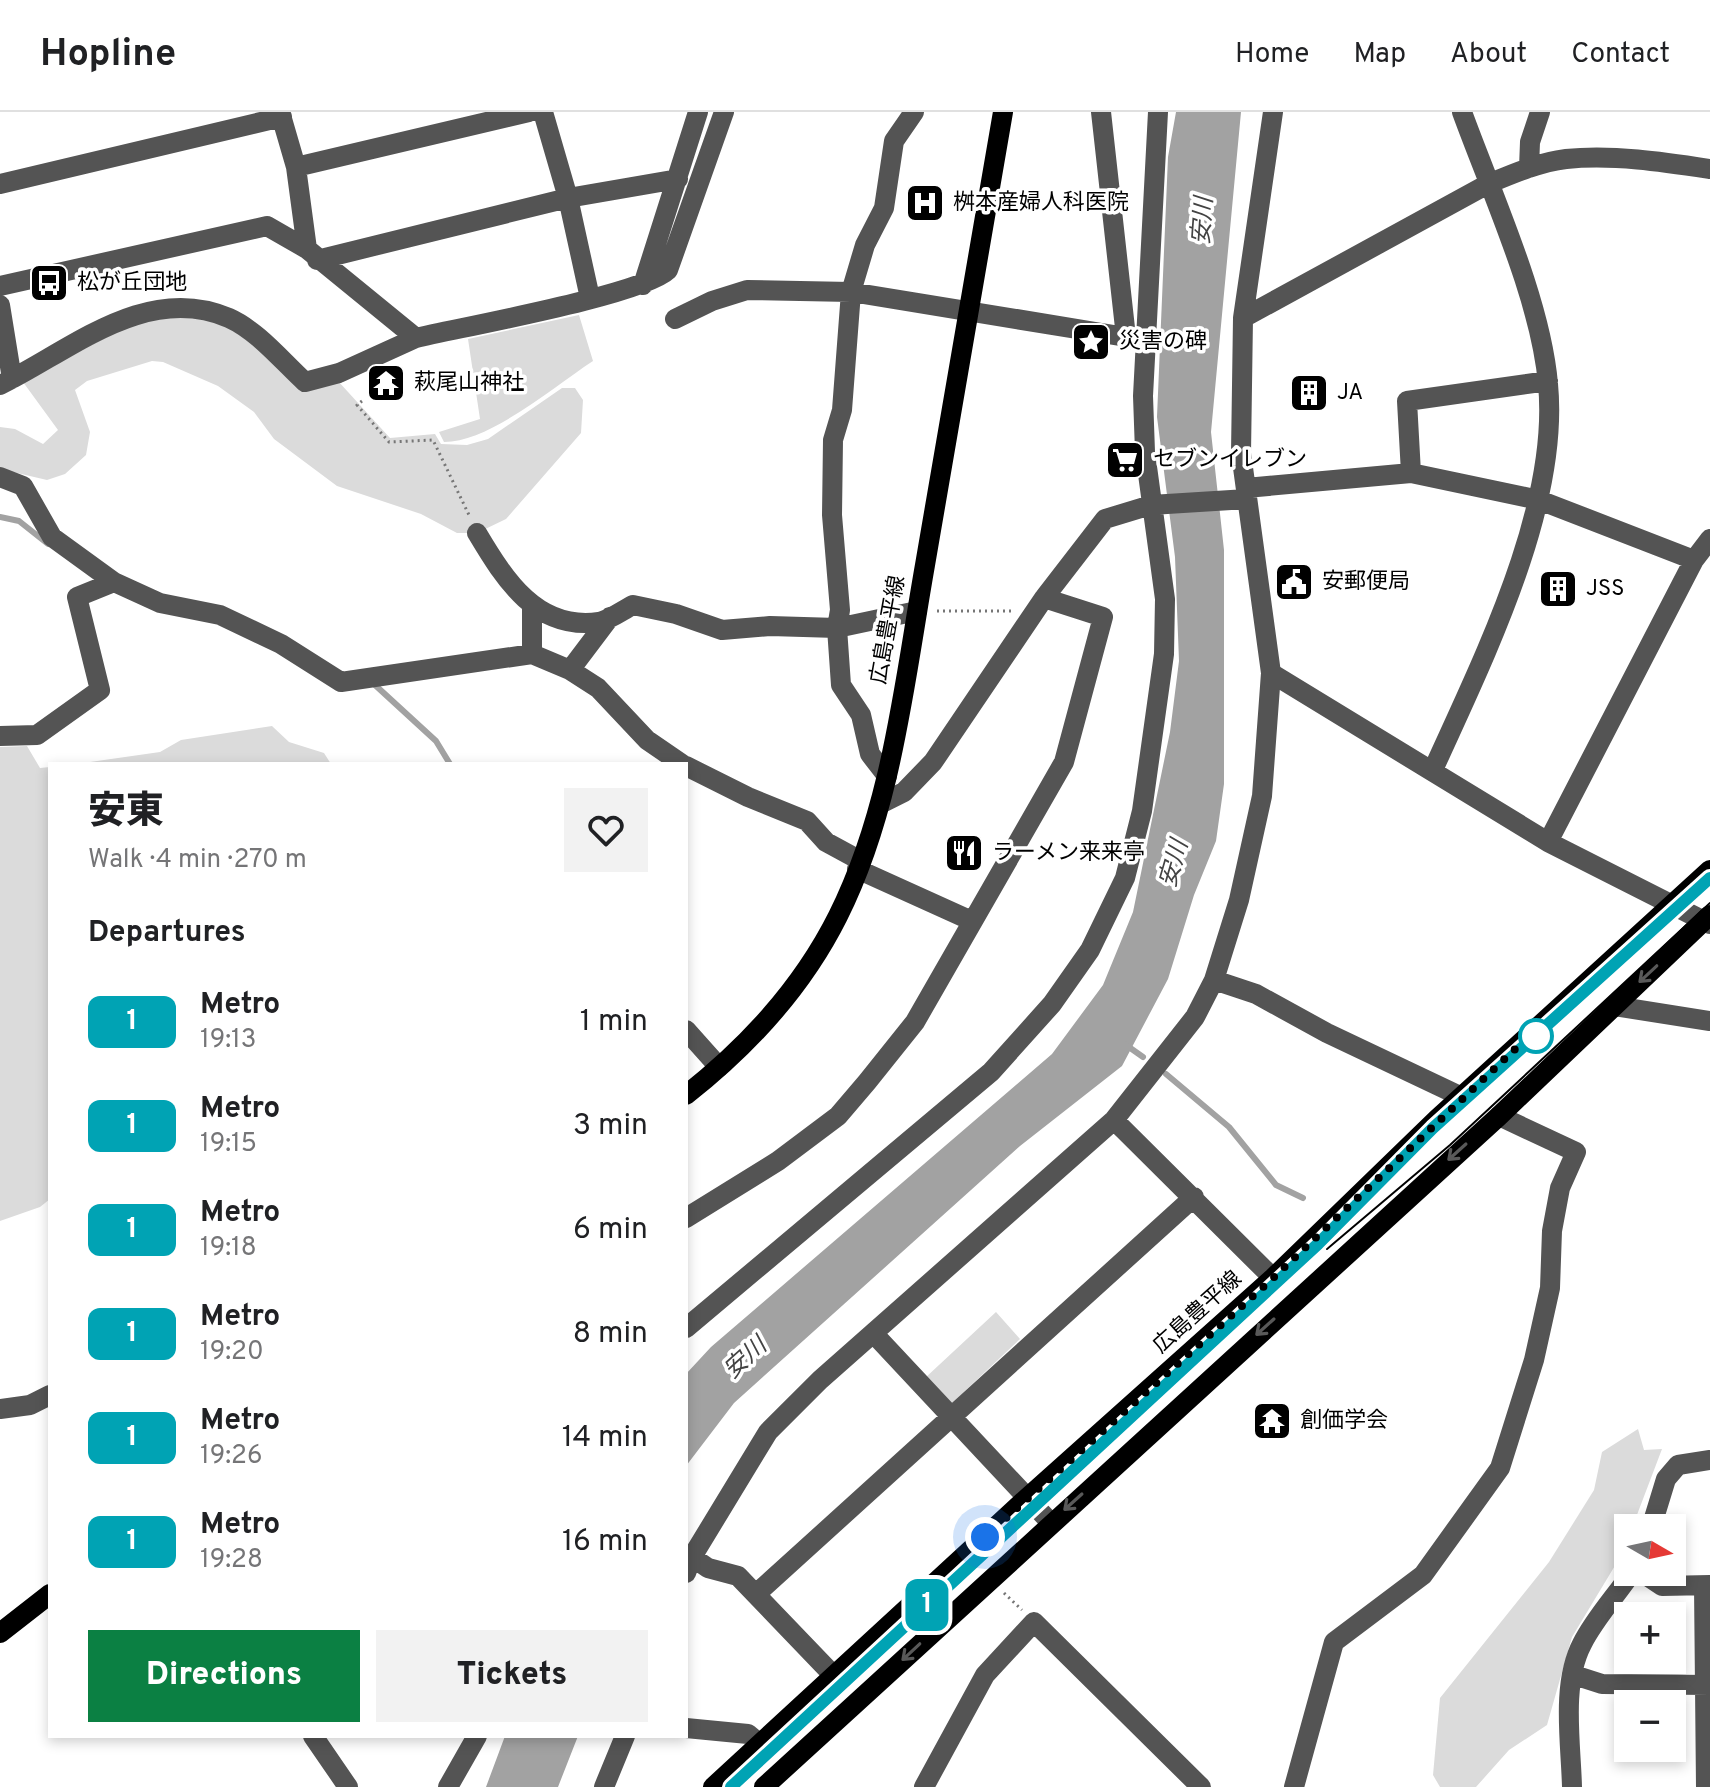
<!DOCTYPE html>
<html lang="en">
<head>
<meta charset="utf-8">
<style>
  body { margin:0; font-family:Overpass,"Noto Sans JP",sans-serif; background:#f2f2f2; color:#202124; height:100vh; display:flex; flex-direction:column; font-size:30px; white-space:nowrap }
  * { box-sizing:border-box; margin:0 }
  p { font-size:26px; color:#757577 }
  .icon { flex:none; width:44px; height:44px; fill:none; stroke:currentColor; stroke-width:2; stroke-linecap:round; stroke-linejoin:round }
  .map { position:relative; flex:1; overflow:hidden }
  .drawer { position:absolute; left:48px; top:650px; width:640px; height:976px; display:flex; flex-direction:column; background:#fff; border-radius:0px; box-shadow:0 4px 12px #0003 }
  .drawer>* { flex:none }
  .badge { padding:0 16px; border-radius:12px; font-size:28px; line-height:52px }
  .needle { width:52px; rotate:99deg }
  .buttons { position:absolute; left:1614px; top:1402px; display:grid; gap:16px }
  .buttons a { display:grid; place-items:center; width:72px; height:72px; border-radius:0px; background:#fff; box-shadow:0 4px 12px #0003; font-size:40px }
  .you { position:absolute; width:40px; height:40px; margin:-20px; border:6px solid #fff; border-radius:50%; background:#1a73e8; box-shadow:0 0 0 12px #1a73e833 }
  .map>.badge { position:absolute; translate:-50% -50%; box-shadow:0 0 0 4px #fff }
  h2 { padding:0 40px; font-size:30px; line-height:72px }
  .round { display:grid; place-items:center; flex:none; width:84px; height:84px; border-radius:0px; background:#f2f2f2 }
  .summary { display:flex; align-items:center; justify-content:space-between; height:136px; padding:0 40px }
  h1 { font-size:38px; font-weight:800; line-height:60px }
  .button { display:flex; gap:16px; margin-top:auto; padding:16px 40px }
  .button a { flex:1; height:92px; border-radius:0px; background:#0b8043; color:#fff; font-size:32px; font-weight:800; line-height:92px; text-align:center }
  .button a+a { background:#f2f2f2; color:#202124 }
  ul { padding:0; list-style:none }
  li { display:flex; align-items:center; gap:24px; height:104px; padding:0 40px }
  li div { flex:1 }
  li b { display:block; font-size:30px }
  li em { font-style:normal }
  li .badge { min-width:88px; font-weight:700; text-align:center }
  header { display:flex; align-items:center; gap:48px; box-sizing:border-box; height:112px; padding:0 40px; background:#fff; border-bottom:2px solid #e0e0e0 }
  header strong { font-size:38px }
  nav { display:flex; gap:44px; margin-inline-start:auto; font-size:28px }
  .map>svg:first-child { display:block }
</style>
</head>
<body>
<header>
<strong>Hopline</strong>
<nav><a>Home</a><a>Map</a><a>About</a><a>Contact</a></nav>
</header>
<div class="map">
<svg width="1710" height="1675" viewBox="0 0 1710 1675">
  <rect width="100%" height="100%" fill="#fff"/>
  <!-- green -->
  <path fill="#dbdbdb" d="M179 202 226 211 310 277 338 269 390 326 435 322 441 332 467 333 488 327 562 276H575L583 288 581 321 506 407 477 421H457L421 402 337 374 274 327 254 300 218 274 163 250 152 249 87 269 75 278 90 320 86 343 65 362 47 368 0 357V315L15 317 43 332 58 318 23 270 143 205Z
    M579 203 593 249C553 275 490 330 444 330L439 320 480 307 468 227Z
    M272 614 289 630 324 641 331 652H76L160 640 181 628Z
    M27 634 40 656 50 655V1087L40 1095 0 1109V635Z
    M996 1200 1020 1227 950 1293 925 1266Z
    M1638 1317 1644 1338 1662 1337 1632 1416H1628L1622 1442 1572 1525 1547 1613 1509 1638 1476 1675H1440L1433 1663 1440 1586 1549 1450 1594 1378 1602 1340Z"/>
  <!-- water -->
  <path fill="#a2a2a2" d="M1176 0H1241L1211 320 1224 438V672L1216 729 1194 783 1168 867 1122 954 1020 1034 734 1291 686 1354V1262L711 1235 1052 942 1103 873 1133 800 1170 620 1179 549 1175 445 1157 305 1168 45Z
    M505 1624H578L558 1675H486Z"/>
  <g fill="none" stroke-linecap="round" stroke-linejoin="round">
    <!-- stream -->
    <path stroke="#a2a2a2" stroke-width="6" d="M0 405 19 409 48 432
      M375 573 436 629 450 652
      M1126 933 1143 945
      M1166 962 1229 1015 1276 1073 1303 1086"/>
    <!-- path -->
    <path stroke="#767676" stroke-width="3" stroke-dasharray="2 4" stroke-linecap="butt" d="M362 289 357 293 389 330 433 328 469 403
      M937 499H1013
      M1004 1481 1022 1498"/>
    <!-- minor -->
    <path stroke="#545454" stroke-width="20" d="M280 0 296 55 307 137
      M543 0 568 86 590 186
      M1101 0 1126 225
      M296 55 529 0
      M1529 56 1530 30 1540 0
      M0 72 282 5
      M317 148 568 86 678 67
      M643 173 698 0
      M0 174 267 114 307 137 416 226C462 215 642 183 668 158L724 0
      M0 193 12 267
      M1243 206 1488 72C1512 62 1540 50 1566 47 1612 42 1664 50 1710 57
      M675 207 712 189 747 178 851 180 1126 225 1144 232
      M0 273C70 239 146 170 229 206 258 219 282 249 305 270L339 261 416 226
      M1411 361 1407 289 1548 269
      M0 365 23 374 52 425 114 470
      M1246 376 1411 361 1539 388 1694 448
      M477 421C505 468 537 519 599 510 610 508 623 498 633 493L676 502 722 518 770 514 837 516 917 499
      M532 542V493
      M570 558 610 505
      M1271 561 1548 730 1710 812
      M0 624 37 623 100 578 77 485 114 470 160 491 220 503 281 532 341 570 532 542 570 558 598 576 647 628 682 652
      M686 654 748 685 807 709 826 730 861 749
      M1433 658C1483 547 1560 395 1548 272 1541 188 1491 80 1462 0
      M887 664 870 642 861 603 841 573 837 516 840 498 832 403 833 328 842 298 851 180 865 133 884 96 894 29 914 0
      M882 691 904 680 933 650 1044 486 1105 407 1151 393 1247 387
      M1548 730 1694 448 1710 427
      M857 757 972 809
      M1214 868 1256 882 1327 921 1462 985
      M1614 894 1710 909
      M686 918 719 955
      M1114 1008 1273 1166
      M686 1106 778 1049 838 1004 867 970 915 910 1064 650 1103 505 1044 486
      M686 1216 991 960 1052 892 1090 838 1125 766 1142 699 1164 542 1165 487 1145 340 1143 284 1158 0
      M874 1222 1051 1411
      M0 1297 30 1293 50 1283
      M1651 1416 1666 1367 1678 1353 1710 1348
      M692 1445 708 1456 738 1464 834 1564
      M1641 1460 1662 1474 1710 1473
      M686 1461 692 1445 768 1320 820 1268 1114 1008 1195 905 1214 868 1239 788 1262 684 1271 561 1241 341 1243 206 1273 0
      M1704 1474 1706 1675
      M756 1482 1194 1085
      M1574 1563 1602 1572 1710 1573
      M686 1616 748 1622 760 1632
      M313 1624 348 1675
      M448 1675 477 1624
      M604 1675 625 1624
      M924 1675 985 1563 1034 1510 1201 1675
      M1294 1675 1334 1530 1423 1463 1500 1356 1534 1248 1550 1176 1552 1119 1560 1076 1576 1040 1499 1004
      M1572 1675C1571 1632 1561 1572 1582 1532 1595 1506 1616 1484 1632 1460"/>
    <!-- major -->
    <path stroke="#000" stroke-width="20" d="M686 983C747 935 803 874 838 804 892 696 904 572 925 453 951 302 977 151 1003 0
      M0 1521 50 1482
      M713 1675 1028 1385 1273 1166 1436 1008 1710 758
      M764 1675 1499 1004 1710 803"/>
    <!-- tram -->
    <path stroke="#000" stroke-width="2" d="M1327 1137 1450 1033 1710 791
      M731 1675 1318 1132 1433 1016 1710 766"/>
  </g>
  <!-- one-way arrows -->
  <defs><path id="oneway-shaft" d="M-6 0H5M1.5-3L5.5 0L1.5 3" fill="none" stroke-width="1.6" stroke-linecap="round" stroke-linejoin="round" transform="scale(2)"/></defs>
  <g stroke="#595959">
    <use href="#oneway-shaft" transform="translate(1648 862) rotate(137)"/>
    <use href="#oneway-shaft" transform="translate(1457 1040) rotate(138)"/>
    <use href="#oneway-shaft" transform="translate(1265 1215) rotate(138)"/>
    <use href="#oneway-shaft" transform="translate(1073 1390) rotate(138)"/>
    <use href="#oneway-shaft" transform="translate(911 1540) rotate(137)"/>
  </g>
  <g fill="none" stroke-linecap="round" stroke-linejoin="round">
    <defs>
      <path id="line" d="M731 1675 1318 1132 1433 1016 1710 766"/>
    </defs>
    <!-- line casing -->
    <use href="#line" stroke="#fff" stroke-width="18"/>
    <!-- line -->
    <use href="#line" stroke="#00a3b4" stroke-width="12"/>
    <!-- walk -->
    <path stroke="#000" stroke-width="8" stroke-dasharray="0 14.4" d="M985 1425 1273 1166 1531 922 1536 924"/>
  </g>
  <!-- icons -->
  <defs>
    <symbol id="hospital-square" viewBox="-11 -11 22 22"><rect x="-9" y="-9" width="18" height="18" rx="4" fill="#000" stroke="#fff"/><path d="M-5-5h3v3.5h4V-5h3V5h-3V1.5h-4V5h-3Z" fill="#fff"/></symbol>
    <symbol id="bus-square" viewBox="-11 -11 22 22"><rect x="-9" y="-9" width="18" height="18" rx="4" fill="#000" stroke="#fff"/><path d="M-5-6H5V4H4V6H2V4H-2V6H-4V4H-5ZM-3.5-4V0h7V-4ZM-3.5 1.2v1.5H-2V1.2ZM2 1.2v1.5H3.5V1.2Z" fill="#fff"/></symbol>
    <symbol id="sight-square" viewBox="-11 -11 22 22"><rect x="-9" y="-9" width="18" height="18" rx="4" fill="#000" stroke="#fff"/><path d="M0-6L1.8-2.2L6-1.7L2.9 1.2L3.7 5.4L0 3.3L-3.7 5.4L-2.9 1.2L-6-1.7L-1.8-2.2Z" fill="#fff"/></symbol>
    <symbol id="temple-square" viewBox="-11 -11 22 22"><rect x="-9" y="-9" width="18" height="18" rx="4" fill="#000" stroke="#fff"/><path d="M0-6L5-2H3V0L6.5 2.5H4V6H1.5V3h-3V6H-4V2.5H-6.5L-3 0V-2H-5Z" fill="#fff"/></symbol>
    <symbol id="building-square" viewBox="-11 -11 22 22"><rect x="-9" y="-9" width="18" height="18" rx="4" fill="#000" stroke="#fff"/><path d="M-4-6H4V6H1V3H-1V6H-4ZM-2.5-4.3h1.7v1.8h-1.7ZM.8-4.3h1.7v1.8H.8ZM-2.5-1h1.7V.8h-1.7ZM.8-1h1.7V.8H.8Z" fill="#fff"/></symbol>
    <symbol id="supermarket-square" viewBox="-11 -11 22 22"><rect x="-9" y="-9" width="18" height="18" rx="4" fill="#000" stroke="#fff"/><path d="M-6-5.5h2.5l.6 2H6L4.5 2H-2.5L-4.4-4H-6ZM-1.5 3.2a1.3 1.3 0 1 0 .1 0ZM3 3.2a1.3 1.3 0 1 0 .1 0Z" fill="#fff"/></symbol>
    <symbol id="civic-square" viewBox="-11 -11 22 22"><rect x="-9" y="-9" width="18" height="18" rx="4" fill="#000" stroke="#fff"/><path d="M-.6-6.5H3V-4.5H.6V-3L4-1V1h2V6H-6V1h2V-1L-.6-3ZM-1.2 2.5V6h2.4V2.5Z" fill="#fff"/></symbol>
    <symbol id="restaurant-square" viewBox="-11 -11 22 22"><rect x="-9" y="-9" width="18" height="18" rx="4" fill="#000" stroke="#fff"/><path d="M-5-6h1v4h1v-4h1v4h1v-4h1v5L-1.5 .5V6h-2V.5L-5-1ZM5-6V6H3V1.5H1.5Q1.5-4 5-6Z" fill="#fff"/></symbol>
  </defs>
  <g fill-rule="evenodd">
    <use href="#hospital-square" x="903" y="69" width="44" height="44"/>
    <use href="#bus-square" x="27" y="149" width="44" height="44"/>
    <use href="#sight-square" x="1069" y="208" width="44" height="44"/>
    <use href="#temple-square" x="364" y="249" width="44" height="44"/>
    <use href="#building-square" x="1287" y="259" width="44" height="44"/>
    <use href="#supermarket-square" x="1103" y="326" width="44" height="44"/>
    <use href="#civic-square" x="1272" y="448" width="44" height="44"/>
    <use href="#building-square" x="1536" y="455" width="44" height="44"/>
    <use href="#restaurant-square" x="942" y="719" width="44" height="44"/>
    <use href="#temple-square" x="1250" y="1287" width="44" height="44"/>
  </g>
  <!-- markers -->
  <circle fill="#fff" stroke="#00a3b4" stroke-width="4" cx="1536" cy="924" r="16"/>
  <g text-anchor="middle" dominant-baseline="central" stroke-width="7" stroke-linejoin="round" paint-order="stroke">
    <!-- poi labels -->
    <g font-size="22" fill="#000" stroke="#fff" text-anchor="start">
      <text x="953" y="91">桝本産婦人科医院</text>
      <text x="77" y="171">松が丘団地</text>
      <text x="1119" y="230">災害の碑</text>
      <text x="414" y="271">萩尾山神社</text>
      <text x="1337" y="281">JA</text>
      <text x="1153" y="348">セブンイレブン</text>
      <text x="1322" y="470">安郵便局</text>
      <text x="1586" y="477">JSS</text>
      <text x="992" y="741">ラーメン来来亭</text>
      <text x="1300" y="1309">創価学会</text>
    </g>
    <!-- street labels -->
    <g font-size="22" fill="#000" stroke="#fff">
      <text transform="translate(889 518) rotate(-80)">広島豊平線</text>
      <text transform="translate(1198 1201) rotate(-42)">広島豊平線</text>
    </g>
    <!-- water labels -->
    <g font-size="24" font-style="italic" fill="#434343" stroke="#fff">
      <text transform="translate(1204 109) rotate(-86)">安川</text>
      <text transform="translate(1175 752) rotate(-74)">安川</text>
      <text transform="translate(746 1247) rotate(-42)">安川</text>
    </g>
  </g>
</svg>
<div class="buttons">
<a><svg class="needle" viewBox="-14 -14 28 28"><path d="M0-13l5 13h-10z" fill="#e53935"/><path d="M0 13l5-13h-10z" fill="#757577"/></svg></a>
<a>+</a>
<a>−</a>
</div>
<div class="you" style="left:985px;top:1425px"></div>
<b class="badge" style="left:927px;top:1493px;background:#00a3b4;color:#fff">1</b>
<section class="drawer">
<div class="summary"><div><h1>安東</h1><p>Walk · 4 min · 270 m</p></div><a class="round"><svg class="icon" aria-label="heart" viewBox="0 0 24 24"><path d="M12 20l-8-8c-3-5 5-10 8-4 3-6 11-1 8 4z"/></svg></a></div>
<h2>Departures</h2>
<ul>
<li><span class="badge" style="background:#00a3b4;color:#fff">1</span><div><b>Metro</b><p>19:13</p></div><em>1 min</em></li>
<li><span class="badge" style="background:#00a3b4;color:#fff">1</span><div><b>Metro</b><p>19:15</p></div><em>3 min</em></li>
<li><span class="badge" style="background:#00a3b4;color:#fff">1</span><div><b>Metro</b><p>19:18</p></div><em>6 min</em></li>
<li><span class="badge" style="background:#00a3b4;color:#fff">1</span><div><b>Metro</b><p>19:20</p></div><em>8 min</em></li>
<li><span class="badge" style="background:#00a3b4;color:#fff">1</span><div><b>Metro</b><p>19:26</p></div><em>14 min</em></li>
<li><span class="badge" style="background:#00a3b4;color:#fff">1</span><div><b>Metro</b><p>19:28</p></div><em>16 min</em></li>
</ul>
<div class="button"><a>Directions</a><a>Tickets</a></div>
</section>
</div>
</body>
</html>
